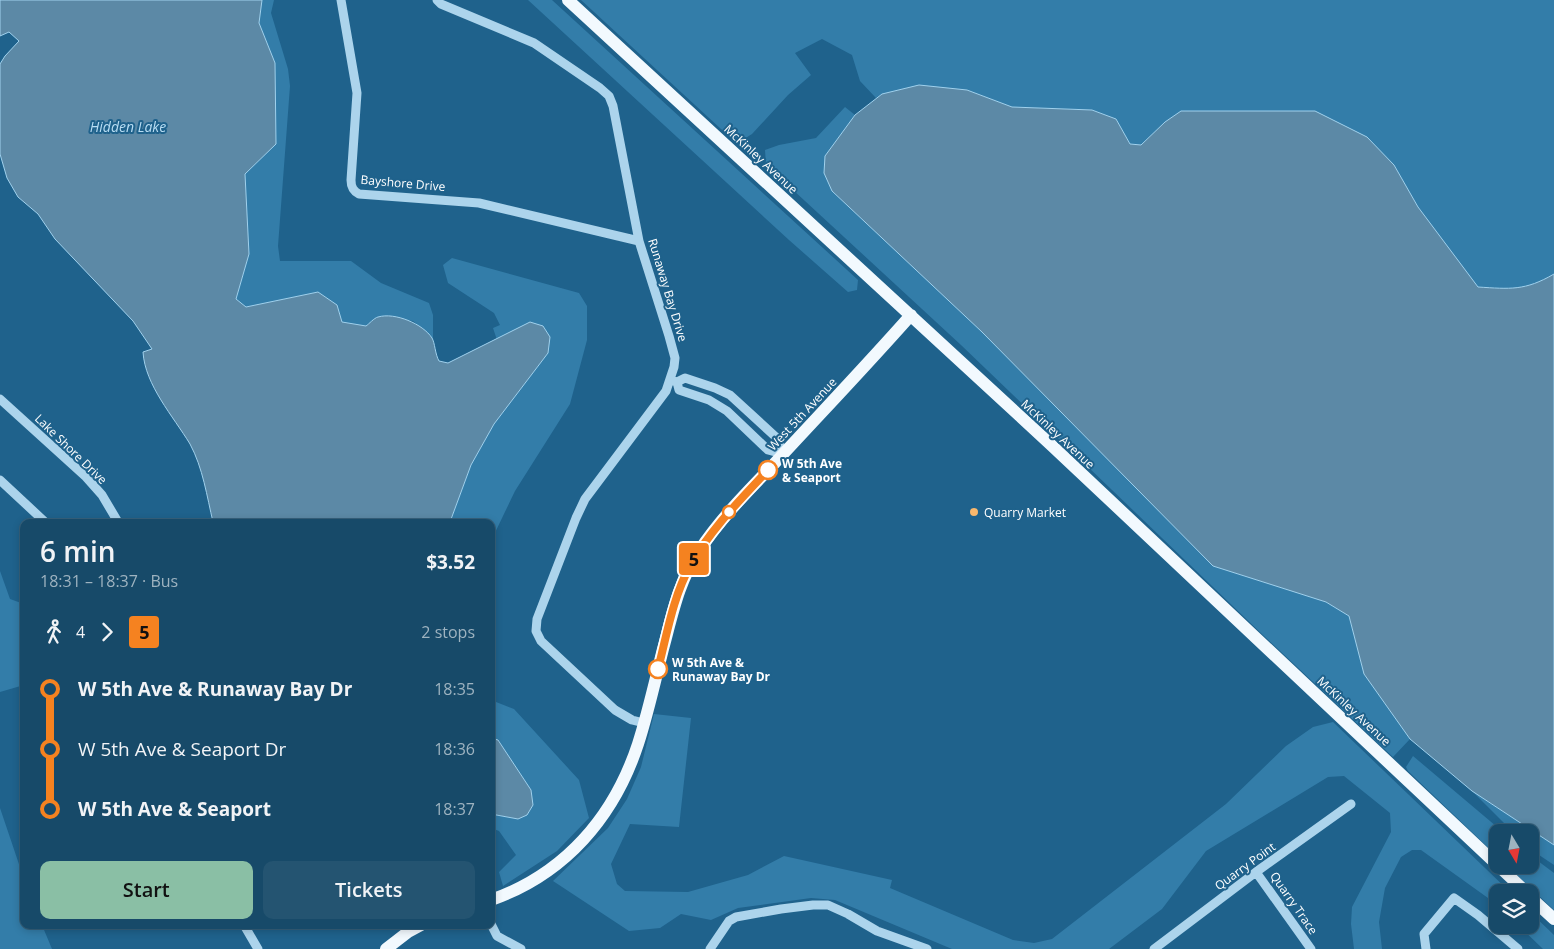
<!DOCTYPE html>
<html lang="en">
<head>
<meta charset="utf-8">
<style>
  body { margin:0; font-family:"Open Sans",sans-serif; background:#245471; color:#f1f3f6; height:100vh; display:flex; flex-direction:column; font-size:19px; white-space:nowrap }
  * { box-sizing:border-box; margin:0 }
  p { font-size:16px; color:#9eb3c0 }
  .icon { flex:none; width:28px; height:28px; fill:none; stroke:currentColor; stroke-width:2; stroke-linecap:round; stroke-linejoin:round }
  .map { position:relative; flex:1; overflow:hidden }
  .side { position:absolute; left:20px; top:519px; width:475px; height:410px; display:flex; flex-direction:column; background:#174a69; border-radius:10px; box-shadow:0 2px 8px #0003,0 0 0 1px #36627d }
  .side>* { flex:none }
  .badge { padding:0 10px; border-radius:4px; font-size:18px; line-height:32px }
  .needle { width:32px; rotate:170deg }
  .fabs { position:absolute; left:1489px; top:824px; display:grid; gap:10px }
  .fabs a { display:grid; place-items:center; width:50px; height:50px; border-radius:10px; background:#174a69; box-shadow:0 2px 8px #0003,0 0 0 1px #36627d; font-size:25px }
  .map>.badge { position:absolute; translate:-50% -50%; box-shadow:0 0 0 2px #fff }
  .legs { display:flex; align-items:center; gap:8px; height:55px; padding:0 20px; font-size:16px }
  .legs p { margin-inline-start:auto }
  .head { display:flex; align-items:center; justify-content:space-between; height:85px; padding:0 20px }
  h1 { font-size:28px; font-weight:600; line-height:38px }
  .action { display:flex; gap:10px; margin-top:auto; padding:10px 20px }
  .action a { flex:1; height:58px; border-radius:10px; background:#8abfa5; color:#111; font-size:20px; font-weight:600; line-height:58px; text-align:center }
  .action a+a { background:#245471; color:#f1f3f6 }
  ul { padding:0 20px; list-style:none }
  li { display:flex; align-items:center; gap:18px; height:60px; font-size:19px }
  li i { display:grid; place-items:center; width:8px; height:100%; margin:0 6px; background:currentColor }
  li i::after { content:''; width:12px; height:12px; margin:-6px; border:4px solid; border-radius:50%; background:#174a69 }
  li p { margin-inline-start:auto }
  li:first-child i { background:linear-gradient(#0000 50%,currentColor 0) }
  li:last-child i { background:linear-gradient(currentColor 50%,#0000 0) }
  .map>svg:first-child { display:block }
</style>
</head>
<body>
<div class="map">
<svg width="1554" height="949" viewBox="0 0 1554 949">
  <rect width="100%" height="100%" fill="#1f628c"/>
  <!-- green -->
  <path fill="#337da9" d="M262 0H274L271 13 288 69 290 86 278 246 280 261H351L381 283 429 303 433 315V339L413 321 378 317 366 326 342 322 337 305 318 292 246 307 236 299 249 254 245 174 276 144 275 63 259 23Z
    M528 0H552L858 280 857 290 848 292 789 240Z
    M581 0H1554V274L1541 282 1517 289 1478 287 1418 207 1394 165 1165 122 1141 145 1130 144 1116 119 1092 110 1012 107 967 90 882 94 876 98 860 81 852 55 822 39 795 53 811 75 788 95 752 134 744 139 734 138 721 129Z
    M845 107 855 115 825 156 832 191 982 332 1213 566 1326 602 1349 616 1364 674 1410 739 1393 757 1263 635 961 345 766 165 765 150 779 145 816 138Z
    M452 258 579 293 587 306V340L570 404 515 491 491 541V522H450L471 465 494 424 548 353 530 323 497 340 493 328 500 325 494 313 448 283 443 265Z
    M0 571 10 599 24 604V685L0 692Z
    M491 700 514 709 579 780 589 818 557 851 503 886 499 872 516 855 499 831 491 828V814L518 819 533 805 531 790 498 740 491 738Z
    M654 714 691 718 679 827 630 824 611 864 617 884 625 891 688 892 748 875 784 856 892 880 890 888 1013 940 1034 943 1052 939 1226 804 1286 746 1313 727 1333 722 1510 892H1498L1497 906 1488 898 1421 850H1412L1401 857 1385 888 1379 922 1382 949H1354L1351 924 1352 907 1391 832 1390 813 1344 776 1328 777 1206 851 1162 909 1109 949H952L835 900 811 898 738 908 711 920 681 914 660 928 629 931 553 881 608 828 627 799 641 767Z
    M1413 756 1503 832H1498L1497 856 1408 771 1406 767Z
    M1472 791 1554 845V865L1530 849V832H1513Z
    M0 808 24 879V925H42L52 949H0Z
    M1530 855 1554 873V910L1506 865H1530Z
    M1530 912 1554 935V949H1543L1518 925H1530Z"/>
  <!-- water -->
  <path fill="#5c89a6" stroke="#a0d1ed" d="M0 0H262L259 23 275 63 276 144 245 174 249 254 236 299 246 307 318 292 337 305 342 322 366 326C369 324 374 318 378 317 395 312 423 324 432 338 435 343 435 354 439 361L448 363 530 322 543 326 550 337 548 353 494 424 471 465 450 522H213C207 497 203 468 190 444 173 416 145 385 143 352L152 349 133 321 55 239 38 214 18 197 7 178 0 154V64L5 56 19 41 9 32 0 36Z
    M919 85 967 90 1012 107 1092 110 1116 119 1130 144 1141 145 1165 122 1181 111H1315L1367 137 1394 165 1418 207 1478 287C1510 289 1525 291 1554 274V845L1472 791 1410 739 1364 674 1349 616 1326 602 1213 566 982 332 832 191 824 173 825 156 855 115 882 94Z
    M491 738 498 740 531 790 533 805 527 815 518 819 491 814Z"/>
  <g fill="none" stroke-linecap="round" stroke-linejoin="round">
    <!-- minor -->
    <path stroke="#acd4ec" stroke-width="9" d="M341 0 357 93 351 180C351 187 353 191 359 194L479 203 639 241
      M437 0 441 4 534 43 600 88 609 96 613 106 639 241 669 336 675 358 674 367 666 391 585 499 576 518 537 619 536 631 541 641 615 710 632 720 644 723
      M671 380 677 382 685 378 715 388 730 395 778 439 783 454
      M677 382 679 390 709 400 727 411 768 450 783 454
      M0 399 86 477 102 495 118 522
      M0 480 45 522
      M1256 872 1311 949
      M491 924 497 936 521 949
      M244 925 258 949
      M710 949 729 921 736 917 781 909 813 905H828L848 914 877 931 927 949
      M1154 949 1256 872 1351 804
      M1426 949 1424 934 1454 898 1478 915 1518 949"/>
    <!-- major -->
    <path stroke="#f2f9fe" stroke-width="12" d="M568 0 1049 443 1526 892
      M1530 897 1554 919
      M491 900C565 874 614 817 638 744 648 713 655 681 663 649 672 616 679 580 699 551 720 519 747 492 773 465 819 415 866 366 911 315
      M386 949 408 932 421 925"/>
  </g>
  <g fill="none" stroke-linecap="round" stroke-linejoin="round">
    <defs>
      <path id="line-1" d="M658 669C667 634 673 597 690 566 710 530 740 500 768 470"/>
    </defs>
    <!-- line-1 casing -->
    <use href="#line-1" stroke="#fff" stroke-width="11"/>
    <!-- line-1 -->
    <use href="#line-1" stroke="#f58220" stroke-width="8"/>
  </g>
  <!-- markers -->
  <g fill="#fff" stroke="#f58220" stroke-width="2.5">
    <circle cx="768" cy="470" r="9"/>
    <circle cx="729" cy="512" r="6"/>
    <circle cx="658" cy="669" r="9"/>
  </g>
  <circle fill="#f9b86d" stroke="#1f628c" stroke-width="2" cx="974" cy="512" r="5"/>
  <g text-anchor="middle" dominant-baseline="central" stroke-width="4" stroke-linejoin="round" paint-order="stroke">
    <!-- street labels -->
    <g font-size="12" fill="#fff" stroke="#1f628c">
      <text transform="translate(761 159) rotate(43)">McKinley Avenue</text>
      <text transform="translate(403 183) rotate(5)">Bayshore Drive</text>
      <text transform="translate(668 290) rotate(73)">Runaway Bay Drive</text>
      <text transform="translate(802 414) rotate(-47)">West 5th Avenue</text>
      <text transform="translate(1058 434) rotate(43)">McKinley Avenue</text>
      <text transform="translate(71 449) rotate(44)">Lake Shore Drive</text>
      <text transform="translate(1354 711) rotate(43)">McKinley Avenue</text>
      <text transform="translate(1245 866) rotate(-36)">Quarry Point</text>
      <text transform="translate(1294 903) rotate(55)">Quarry Trace</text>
    </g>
    <!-- stop labels -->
    <g font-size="12" font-weight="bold" fill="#fff" stroke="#1f628c" text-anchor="start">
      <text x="782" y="463">W 5th Ave<tspan x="782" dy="14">&amp; Seaport</tspan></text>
      <text x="672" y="662">W 5th Ave &amp;<tspan x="672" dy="14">Runaway Bay Dr</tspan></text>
    </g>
    <!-- poi labels -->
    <g font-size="12" fill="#fff" stroke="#1f628c" text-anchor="start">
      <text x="984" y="512">Quarry Market</text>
    </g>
    <!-- water labels -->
    <g font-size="14" font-style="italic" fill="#b8ddf3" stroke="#1f628c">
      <text x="128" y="126">Hidden Lake</text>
    </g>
  </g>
</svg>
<div class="fabs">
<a><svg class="needle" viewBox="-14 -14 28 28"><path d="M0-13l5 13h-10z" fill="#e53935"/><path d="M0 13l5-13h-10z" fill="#9eb3c0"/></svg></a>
<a><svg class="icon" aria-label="layers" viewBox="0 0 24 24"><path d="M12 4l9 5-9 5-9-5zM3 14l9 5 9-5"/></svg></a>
</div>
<b class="badge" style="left:694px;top:559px;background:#f58220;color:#111">5</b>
<section class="side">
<div class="head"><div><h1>6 min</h1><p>18:31 – 18:37 · Bus</p></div><b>$3.52</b></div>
<div class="legs"><svg class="icon" aria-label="walk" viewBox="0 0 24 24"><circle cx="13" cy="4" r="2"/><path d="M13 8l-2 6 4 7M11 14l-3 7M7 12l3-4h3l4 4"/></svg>4<svg class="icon" aria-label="forward" viewBox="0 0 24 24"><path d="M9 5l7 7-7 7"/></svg><b class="badge" style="background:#f58220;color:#111">5</b><p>2 stops</p></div>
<ul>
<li><i style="color:#f58220"></i><b>W 5th Ave &amp; Runaway Bay Dr</b><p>18:35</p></li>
<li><i style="color:#f58220"></i><span>W 5th Ave &amp; Seaport Dr</span><p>18:36</p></li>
<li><i style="color:#f58220"></i><b>W 5th Ave &amp; Seaport</b><p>18:37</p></li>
</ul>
<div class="action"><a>Start</a><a>Tickets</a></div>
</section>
</div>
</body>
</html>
